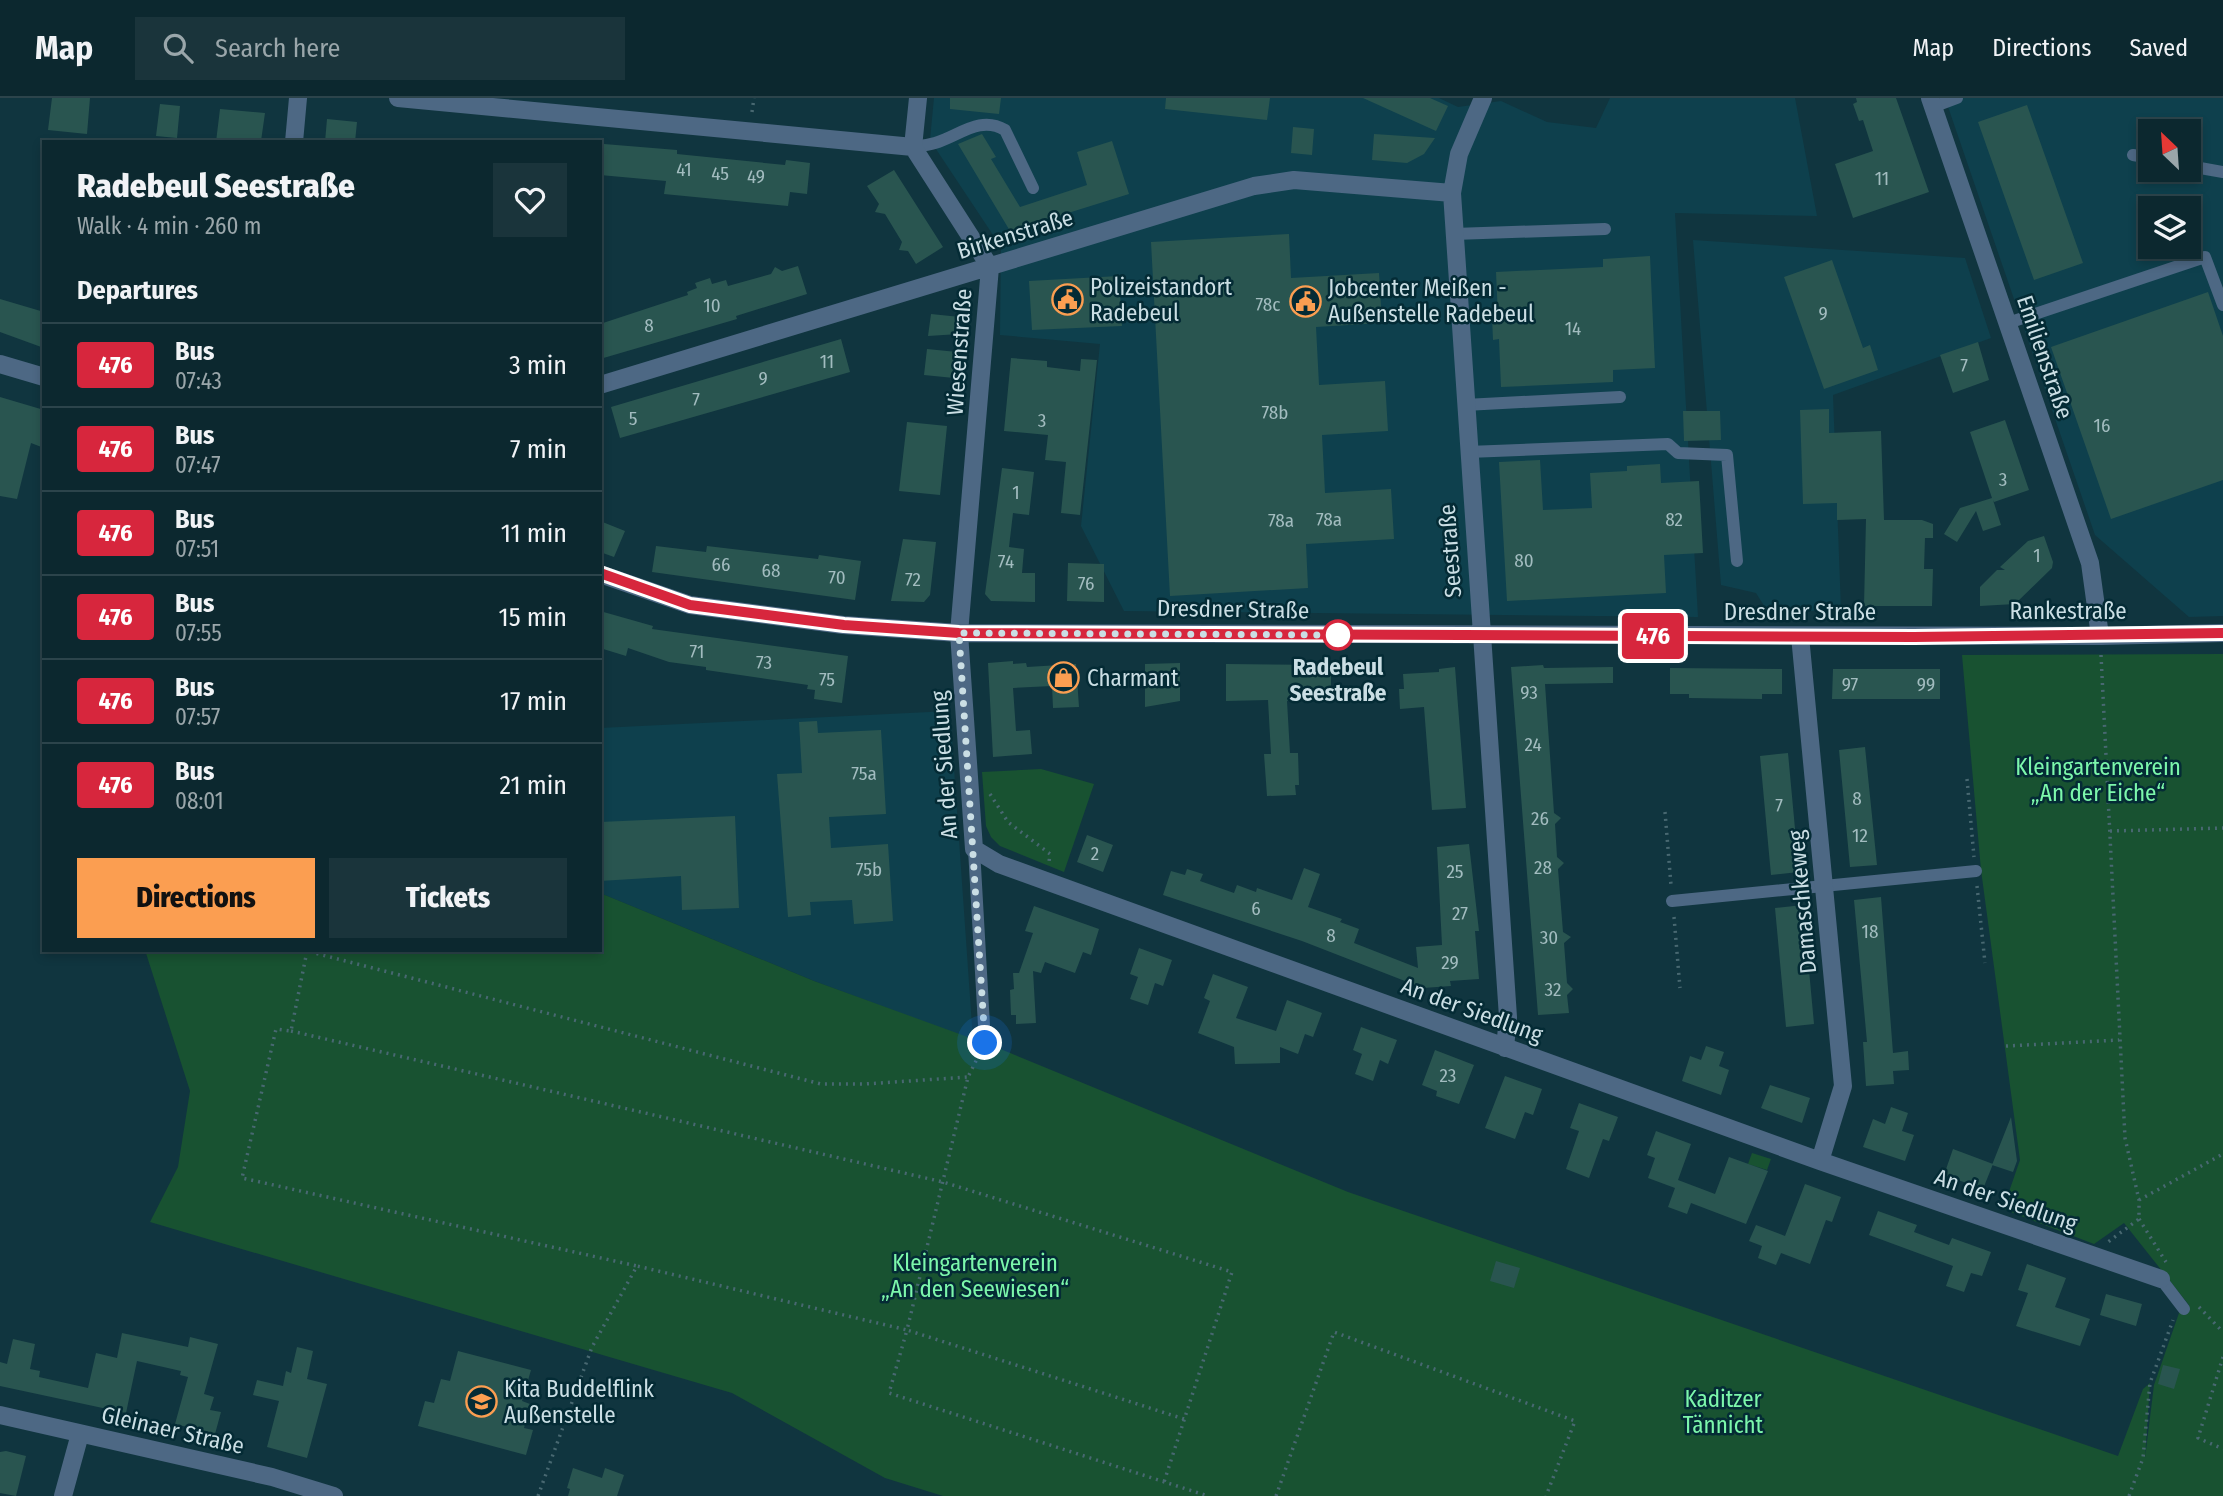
<!DOCTYPE html>
<html lang="en">
<head>
<meta charset="utf-8">
<style>
  body { margin:0; font-family:"Fira Sans Condensed",sans-serif; background:#1a343b; color:#f1f3f6; height:100vh; display:flex; flex-direction:column; font-size:26px; white-space:nowrap }
  * { box-sizing:border-box; margin:0 }
  p { font-size:23px; color:#9aa6aa }
  .icon { flex:none; width:38px; height:38px; fill:none; stroke:currentColor; stroke-width:2; stroke-linecap:round; stroke-linejoin:round }
  .map { position:relative; flex:1; overflow:hidden }
  .details { position:absolute; left:42px; top:42px; width:560px; height:812px; display:flex; flex-direction:column; background:#0c282f; border-radius:0px; box-shadow:0 4px 10px #0003,0 0 0 2px #2c444b }
  .details>* { flex:none }
  .badge { padding:0 14px; border-radius:5px; font-size:24px; line-height:46px }
  .needle { width:46px; rotate:335deg }
  .buttons { position:absolute; left:2138px; top:21px; display:grid; gap:14px }
  .buttons a { display:grid; place-items:center; width:63px; height:63px; border-radius:0px; background:#0c282f; box-shadow:0 4px 10px #0003,0 0 0 2px #2c444b; font-size:35px }
  .you { position:absolute; width:35px; height:35px; margin:-18px; border:5px solid #fff; border-radius:50%; background:#1a73e8; box-shadow:0 0 0 10px #1a73e833 }
  .map>.badge { position:absolute; translate:-50% -50%; box-shadow:0 0 0 4px #fff }
  h2 { padding:0 35px; font-size:26px; line-height:63px }
  .round { display:grid; place-items:center; flex:none; width:74px; height:74px; border-radius:0px; background:#1a343b }
  .headline { display:flex; align-items:center; justify-content:space-between; height:119px; padding:0 35px }
  h1 { font-size:33px; font-weight:800; line-height:52px }
  .action { display:flex; gap:14px; margin-top:auto; padding:14px 35px }
  .action a { flex:1; height:80px; border-radius:0px; background:#fb9e51; color:#111; font-size:28px; font-weight:800; line-height:80px; text-align:center }
  .action a+a { background:#1a343b; color:#f1f3f6 }
  ul { padding:0; list-style:none }
  li { display:flex; align-items:center; gap:21px; height:84px; padding:0 35px; border-top:2px solid #2c444b }
  li div { flex:1 }
  li b { display:block; font-size:26px }
  li em { font-style:normal }
  li .badge { min-width:77px; font-weight:700; text-align:center }
  header { display:flex; align-items:center; gap:42px; box-sizing:border-box; height:98px; padding:0 35px; background:#0c282f; border-bottom:2px solid #2c444b }
  header strong { font-size:33px }
  nav { display:flex; gap:38px; margin-inline-start:auto; font-size:24px }
  .search { width:490px; height:63px; background:#1a343b; display:flex; align-items:center; gap:18px; box-sizing:border-box; padding:0 24px; border-radius:0px; color:#9aa6aa; font-size:26px }
  .map>svg:first-child { display:block }
</style>
</head>
<body>
<header>
<strong>Map</strong>
<div class="search"><svg class="icon" aria-label="search" viewBox="0 0 24 24"><circle cx="10" cy="10" r="6"/><path d="M15 15l6 6"/></svg>Search here</div>
<nav><a>Map</a><a>Directions</a><a>Saved</a></nav>
</header>
<div class="map">
<svg width="2223" height="1398" viewBox="0 0 2223 1398">
  <rect width="100%" height="100%" fill="#10353f"/>
  <!-- built -->
  <path fill="#0e404d" fill-rule="evenodd" d="M934 0H1439L1458 9 1501 3 1547 24 1596 30 1610 0H1795L1817 118 1675 115 1698 519 1124 513 1081 428 1100 246 1000 237 1001 149 930 42Z
    M1945 0H2223V518L2189 519 2095 437ZM2151 33H2189V72H2151ZM2151 110H2189V149H2151Z
    M1693 142 1965 160 1991 240 1833 297 1841 512 1768 514 1756 495 1721 487Z
    M950 613 973 942 814 883 600 795V630Z"/>
  <!-- green -->
  <path fill="#185231" d="M2223 556V1398H943L885 1380 732 1295 150 1124 178 1069 190 993 145 852H600V795L814 883 998 950 1348 1094 2118 1358 2143 1291 2150 1285 2145 1360 2154 1287 2179 1215 2189 1207 2124 1125 2094 1146 2003 1111 2020 1062 1981 772 1962 557Z
    M1041 671 1094 686 1064 774 1000 748 991 739 986 728 982 674Z
    M1752 1055 1771 1061 1767 1072 1748 1066Z"/>
  <!-- building -->
  <path fill="#295550" d="M52 0H90L87 36 48 32Z
    M950 0H1001L999 16 950 11Z
    M1166 0H1270L1267 22 1165 11Z
    M1363 0H1430L1448 8 1436 33Z
    M1856 0H1896L1929 94 1853 120 1835 66 1873 53 1863 22 1859 23 1853 6 1857 4Z
    M160 6 180 8 177 40 156 38Z
    M2027 7 2083 165 2034 182 1978 24Z
    M220 11 265 15 261 43 216 44Z
    M327 21 357 24 355 44H325Z
    M1293 29 1314 31 1312 57 1291 55Z
    M982 36 996 59 991 61 1020 109 1087 87 1077 54 1112 43 1129 96 1010 133 958 46Z
    M1374 36 1435 40 1424 56 1407 65 1372 62Z
    M604 46 677 52V56L785 67 786 62 810 65 807 96 790 94 788 108 664 96 666 83 600 77V49L604 50Z
    M894 72 943 149 916 166 908 153 899 152 902 144 885 116 875 114 879 106 867 88Z
    M1289 136 1291 180 1379 175 1382 225 1316 229 1319 287 1385 283 1388 333 1322 337 1325 395 1391 391 1394 441 1306 446 1308 490 1170 498 1151 144Z
    M1650 158 1655 270 1613 272V284L1501 289 1499 241 1493 242 1492 219 1498 218 1496 174 1603 169V161Z
    M1832 162 1863 250 1870 247 1878 272 1824 291 1784 179Z
    M798 168 807 196 736 218 737 221 600 261V226L688 197 687 194 697 190 695 185 710 180 712 186 726 182 728 188 771 176 775 169 782 173Z
    M1119 178 1122 228 1032 232 1029 183Z
    M2208 194 2223 238V382L2111 421 2051 249Z
    M0 201 44 214V250L0 234Z
    M931 216 960 219 959 236 928 238Z
    M841 241 850 274 620 340 611 309Z
    M1978 244 1989 282 1953 295 1940 257Z
    M927 251 957 254 954 280 924 277Z
    M1011 260 1047 263V269L1080 273 1081 261 1097 262 1080 417 1061 415 1066 364 1045 362 1048 337 1004 333Z
    M0 299 44 312V350L31 345 17 401 0 398Z
    M1829 311V335L1881 333 1884 422H1922L1933 426V440H1925L1924 471H1933L1932 508H1864L1866 421 1837 422V405L1803 406 1800 312Z
    M1683 313H1720L1721 342 1684 343Z
    M2005 322 2029 392 1994 404 1993 402 2001 427 1983 433 1976 413 1957 444 1944 436 1960 410 1992 400 1970 334Z
    M907 324 947 328 940 397 899 393Z
    M1540 362 1543 412 1592 410 1590 375 1627 373V368L1660 366 1661 385 1699 383 1703 455 1664 457 1666 495 1507 503 1499 364Z
    M1002 370 1034 374 1029 417 1013 415 1009 449 1024 451 1022 475H1035V504L991 503 985 496Z
    M600 423 625 433 614 459 600 454Z
    M2044 438 2053 464 2052 470 2015 506 1980 508V489L1997 472H2005L2000 469 2028 443Z
    M903 441 936 444 930 497 924 504 891 503Z
    M656 448 706 454 707 448 818 461 819 457 861 463 855 502 652 474Z
    M1068 465 1104 466V504L1067 503Z
    M600 513 653 528 652 531 848 558 842 605 814 601 815 592 807 591 808 587 706 572V569L669 564 628 550 626 558 600 550Z
    M1013 563V566L1026 565 1027 569 1076 566 1079 609 1053 610 1052 588 1013 590 1016 633 1030 632 1032 656 993 659 988 565Z
    M1180 565V603L1145 609V566Z
    M1226 566 1331 567V603H1287L1290 655H1298L1299 687H1295L1296 697 1267 698 1264 656H1271L1268 602 1226 603Z
    M1543 567 1544 570 1613 569V585L1545 586 1554 715 1561 720 1555 726 1557 759 1564 765 1558 771 1563 834 1571 839 1564 845 1567 885 1573 891 1567 897 1569 915 1538 917 1511 569Z
    M1455 569 1466 710 1432 712 1424 609 1400 611 1399 591H1404L1403 576 1439 574V571Z
    M1670 570 1782 571V596H1762V601L1689 600V596H1670Z
    M1833 571H1940V601H1832Z
    M817 623 818 635 881 632 886 716 829 719 831 750 888 746 893 823 854 826 852 802 810 804 811 817 788 819 777 676 802 675 799 624Z
    M1865 649 1877 767 1850 769 1839 652Z
    M1788 655 1799 774 1771 777 1760 658Z
    M735 718 739 810 682 812 681 778 600 783V724Z
    M1087 737 1113 747 1103 774 1077 764Z
    M1469 746 1479 833H1475L1479 881 1450 883 1451 888 1423 890 1302 843 1163 797 1171 773 1185 777 1187 771 1203 776 1200 783 1234 795 1237 787 1256 794 1257 790 1292 802 1304 770 1320 776 1308 809 1342 821 1340 824 1359 831 1354 845 1418 870 1416 849 1442 847 1437 749Z
    M1881 799 1893 955 1908 953 1909 972 1893 973 1894 986 1866 988 1863 944H1867L1854 802Z
    M1803 807 1814 926 1786 929 1775 810Z
    M1034 808 1099 831 1091 857 1083 854 1075 875 1045 864 1041 875 1033 873 1036 925 1016 926V917H1011L1010 892 1014 891 1013 875H1019L1033 835 1025 833Z
    M1139 850 1172 862 1163 888 1155 885 1148 907 1130 901 1138 879 1130 876Z
    M1213 876 1248 889 1236 920 1276 933 1287 902 1322 915 1313 939 1305 936 1298 956 1280 949V965L1235 966 1234 949 1198 935 1210 903 1204 900Z
    M1361 929 1397 942 1388 966 1380 962 1373 983 1355 976 1362 956 1353 952Z
    M1706 948 1724 954 1719 968 1729 972 1721 997 1682 983 1690 958 1701 962Z
    M1435 952 1474 967 1459 1006 1436 998 1437 993 1422 987Z
    M1505 978 1542 991 1533 1017 1525 1014 1515 1041 1485 1030Z
    M1770 987 1810 1000 1802 1025 1761 1010Z
    M1579 1005 1618 1019 1609 1043 1603 1041 1589 1080 1566 1071 1579 1033 1570 1030Z
    M1891 1009 1908 1015 1902 1033 1914 1037 1905 1063 1863 1049 1873 1021 1885 1026Z
    M2011 1019 2017 1063 2013 1074 1992 1067Z
    M1656 1033 1691 1046 1678 1082 1715 1096 1729 1059 1768 1073 1746 1126 1691 1105 1687 1116 1668 1109 1675 1090 1648 1080 1655 1060 1647 1057Z
    M1953 1051 1993 1066 1983 1091 1944 1077Z
    M1805 1086 1841 1099 1832 1124 1826 1122 1810 1166 1781 1155 1776 1167 1758 1160 1762 1148 1749 1143 1756 1127 1785 1138Z
    M1878 1113 1917 1127 1914 1134 1949 1147 1952 1140 1991 1154 1982 1178 1971 1175 1964 1194 1946 1188 1953 1168 1869 1137Z
    M1496 1163 1520 1170 1514 1190 1490 1183Z
    M2027 1166 2066 1180 2055 1209 2090 1221 2080 1248 2016 1228 2028 1195 2018 1192Z
    M2106 1196 2142 1206 2136 1228 2100 1217Z
    M122 1235 188 1249 190 1239 218 1246 204 1296 214 1299 210 1312 221 1314 215 1336 175 1326 188 1279 180 1277 181 1273 137 1263 126 1315 0 1288V1264L7 1266 13 1241 35 1246 30 1271 40 1273 39 1279 88 1290 96 1255 117 1260Z
    M297 1249 313 1253 307 1281 327 1286 307 1360 267 1349 279 1303 253 1297 257 1282 283 1288 286 1273 291 1275Z
    M458 1253 531 1272 522 1303 530 1306 524 1330 533 1332 526 1357 418 1328 425 1303 434 1305 441 1281 450 1283Z
    M2163 1267 2180 1271 2174 1291 2158 1286Z
    M6 1353 26 1358 16 1398 0 1395V1354Z
    M573 1370 602 1380 605 1370 624 1377 617 1398H568L570 1391 567 1390Z"/>
  <g fill="none" stroke-linecap="round" stroke-linejoin="round">
    <!-- path -->
    <path stroke="#486871" stroke-width="3.5" stroke-dasharray="2 5" stroke-linecap="butt" d="M752 14 754 0
      M2101 557 2125 1040 2139 1102V1121L2108 1144
      M1967 681 1974 759
      M990 696 1008 724 1050 756 1049 764
      M1665 714 1671 787
      M2110 733 2223 730
      M1977 788 1985 865
      M1674 819 1680 890
      M303 852 821 986H865L968 979
      M307 853 291 933 276 931 242 1080 637 1168
      M291 933 943 1084 1232 1174 1164 1384
      M2006 948 2119 942
      M2139 1102 2223 1056
      M2139 1121 2166 1164
      M2199 1209 2223 1234
      M2223 1259 2198 1340 2223 1351
      M1184 1321 907 1232 889 1295 1208 1398
      M538 1398 592 1249 637 1168 907 1232 968 979 979 957
      M1276 1398 1334 1234 1575 1323 1546 1398
      M2129 1398 2143 1360 2150 1285 2173 1222"/>
    <!-- service -->
    <path stroke="#4d6884" stroke-width="12" d="M1933 9 1957 0
      M913 49C920 48 928 47 935 45 959 38 980 17 1005 32L1033 90
      M2133 57 2151 60
      M2189 68 2223 74
      M1454 136 1605 131
      M2008 225 2205 159 2223 207
      M1465 307 1620 299
      M1468 354 1668 346 1678 355 1727 357 1737 463
      M974 751 985 945
      M1672 803 1976 773
      M2161 1181 2184 1211"/>
    <!-- minor -->
    <path stroke="#4d6884" stroke-width="18" d="M398 0 913 49
      M918 0 913 49 990 169 959 535 974 751 999 766 1820 1063 2161 1181
      M1483 0 1459 56 1452 95 1508 919 1505 950
      M294 44 298 0
      M0 266 44 279
      M600 287 1254 88 1294 82 1452 95
      M600 476 690 507 843 527 959 535 2100 538
      M1800 538 1843 988 1820 1063
      M0 1317 272 1379 334 1398
      M63 1398 80 1336"/>
    <!-- tertiary -->
    <path stroke="#4d6884" stroke-width="18" d="M1930 0 2090 465 2100 538 2223 535"/>
  </g>
  <g fill="none" stroke-linecap="round" stroke-linejoin="round">
    <defs>
      <path id="line" d="M600 475 690 507 844 527 959 535 1914 539 2223 535"/>
    </defs>
    <!-- line casing -->
    <use href="#line" stroke="#fff" stroke-width="16"/>
    <!-- line -->
    <use href="#line" stroke="#d7263d" stroke-width="10"/>
    <!-- walk -->
    <path stroke="#cadee4" stroke-width="7" stroke-dasharray="0 12.6" d="M985 945 959 535 1338 537"/>
  </g>
  <!-- icons -->
  <defs>
    <symbol id="civic-ring" viewBox="-11 -11 22 22"><circle r="9.5" fill="#042b35" stroke="#fb9e51" stroke-width="1.5"/><path d="M-.6-6.5H3V-4.5H.6V-3L4-1V1h2V6H-6V1h2V-1L-.6-3ZM-1.2 2.5V6h2.4V2.5Z" fill="#fb9e51"/></symbol>
    <symbol id="shop-ring" viewBox="-11 -11 22 22"><circle r="9.5" fill="#042b35" stroke="#fb9e51" stroke-width="1.5"/><path d="M-5-2.5h2.3a2.7 3.5 0 0 1 5.4 0H5L5.5 6h-11ZM-1.5-2.5h3a1.5 2.3 0 0 0-3 0Z" fill="#fb9e51"/></symbol>
    <symbol id="school-ring" viewBox="-11 -11 22 22"><circle r="9.5" fill="#042b35" stroke="#fb9e51" stroke-width="1.5"/><path d="M0-5L7-2L0 1L-7-2ZM-4 1L0 2.5L4 1V4Q0 6-4 4Z" fill="#fb9e51"/></symbol>
  </defs>
  <g fill-rule="evenodd">
    <use href="#civic-ring" x="1050" y="184" width="35" height="35"/>
    <use href="#civic-ring" x="1288" y="186" width="35" height="35"/>
    <use href="#shop-ring" x="1046" y="562" width="35" height="35"/>
    <use href="#school-ring" x="464" y="1286" width="35" height="35"/>
  </g>
  <!-- markers -->
  <circle fill="#fff" stroke="#d7263d" stroke-width="3.5" cx="1338" cy="537" r="14"/>
  <g text-anchor="middle" dominant-baseline="central" stroke-width="5" stroke-linejoin="round" paint-order="stroke">
    <!-- number labels -->
    <g font-size="19" fill="#a2bcbf">
      <text x="684" y="71">41</text>
      <text x="720" y="75">45</text>
      <text x="756" y="78">49</text>
      <text x="1882" y="80">11</text>
      <text x="1268" y="206">78c</text>
      <text x="712" y="207">10</text>
      <text x="1823" y="215">9</text>
      <text x="649" y="227">8</text>
      <text x="1573" y="230">14</text>
      <text x="827" y="263">11</text>
      <text x="1964" y="267">7</text>
      <text x="763" y="280">9</text>
      <text x="696" y="301">7</text>
      <text x="1275" y="314">78b</text>
      <text x="633" y="320">5</text>
      <text x="1042" y="322">3</text>
      <text x="2102" y="327">16</text>
      <text x="2003" y="381">3</text>
      <text x="1016" y="394">1</text>
      <text x="1329" y="421">78a</text>
      <text x="1674" y="421">82</text>
      <text x="1281" y="422">78a</text>
      <text x="2037" y="457">1</text>
      <text x="1524" y="462">80</text>
      <text x="1006" y="463">74</text>
      <text x="721" y="466">66</text>
      <text x="771" y="472">68</text>
      <text x="837" y="479">70</text>
      <text x="913" y="481">72</text>
      <text x="1086" y="485">76</text>
      <text x="697" y="553">71</text>
      <text x="764" y="564">73</text>
      <text x="827" y="581">75</text>
      <text x="1850" y="586">97</text>
      <text x="1926" y="586">99</text>
      <text x="1529" y="594">93</text>
      <text x="1533" y="646">24</text>
      <text x="864" y="675">75a</text>
      <text x="1857" y="700">8</text>
      <text x="1779" y="707">7</text>
      <text x="1540" y="720">26</text>
      <text x="1860" y="737">12</text>
      <text x="1095" y="755">2</text>
      <text x="1543" y="769">28</text>
      <text x="869" y="771">75b</text>
      <text x="1455" y="773">25</text>
      <text x="1256" y="810">6</text>
      <text x="1460" y="815">27</text>
      <text x="1870" y="833">18</text>
      <text x="1331" y="837">8</text>
      <text x="1549" y="839">30</text>
      <text x="1450" y="864">29</text>
      <text x="1553" y="891">32</text>
      <text x="1448" y="977">23</text>
    </g>
    <!-- street labels -->
    <g font-size="23" fill="#cadee4" stroke="#042b35">
      <text transform="translate(1015 136) rotate(-17)">Birkenstraße</text>
      <text transform="translate(959 254) rotate(-86)">Wiesenstraße</text>
      <text transform="translate(2045 259) rotate(71)">Emilienstraße</text>
      <text transform="translate(1450 453) rotate(-94)">Seestraße</text>
      <text transform="translate(1233 511) rotate(1)">Dresdner Straße</text>
      <text x="2068" y="513">Rankestraße</text>
      <text x="1800" y="514">Dresdner Straße</text>
      <text transform="translate(944 667) rotate(-94)">An der Siedlung</text>
      <text transform="translate(1802 804) rotate(-95)">Damaschkeweg</text>
      <text transform="translate(1472 912) rotate(20)">An der Siedlung</text>
      <text transform="translate(2006 1102) rotate(19)">An der Siedlung</text>
      <text transform="translate(173 1332) rotate(13)">Gleinaer Straße</text>
    </g>
    <!-- poi labels -->
    <g font-size="23" fill="#cadee4" stroke="#042b35" text-anchor="start">
      <text x="1090" y="189">Polizeistandort<tspan x="1090" dy="26">Radebeul</tspan></text>
      <text x="1328" y="190">Jobcenter Meißen -<tspan x="1328" dy="26">Außenstelle Radebeul</tspan></text>
      <text x="1087" y="580">Charmant</text>
      <text x="504" y="1291">Kita Buddelflink<tspan x="504" dy="26">Außenstelle</tspan></text>
    </g>
    <!-- stop labels -->
    <g font-size="23" font-weight="bold" fill="#cadee4" stroke="#042b35">
      <text x="1338" y="569">Radebeul<tspan x="1338" dy="26">Seestraße</tspan></text>
    </g>
    <!-- park labels -->
    <g font-size="23" fill="#7cf7ab" stroke="#042b35">
      <text x="2098" y="669">Kleingartenverein<tspan x="2098" dy="26">„An der Eiche“</tspan></text>
      <text x="975" y="1165">Kleingartenverein<tspan x="975" dy="26">„An den Seewiesen“</tspan></text>
      <text x="1723" y="1301">Kaditzer<tspan x="1723" dy="26">Tännicht</tspan></text>
    </g>
  </g>
</svg>
<div class="buttons">
<a><svg class="needle" viewBox="-14 -14 28 28"><path d="M0-13l5 13h-10z" fill="#e53935"/><path d="M0 13l5-13h-10z" fill="#9aa6aa"/></svg></a>
<a><svg class="icon" aria-label="layers" viewBox="0 0 24 24"><path d="M12 4l9 5-9 5-9-5zM3 14l9 5 9-5"/></svg></a>
</div>
<div class="you" style="left:985px;top:945px"></div>
<b class="badge" style="left:1653px;top:538px;background:#d7263d;color:#fff">476</b>
<section class="details">
<div class="headline"><div><h1>Radebeul Seestraße</h1><p>Walk · 4 min · 260 m</p></div><a class="round"><svg class="icon" aria-label="heart" viewBox="0 0 24 24"><path d="M12 20l-8-8c-3-5 5-10 8-4 3-6 11-1 8 4z"/></svg></a></div>
<h2>Departures</h2>
<ul>
<li><span class="badge" style="background:#d7263d;color:#fff">476</span><div><b>Bus</b><p>07:43</p></div><em>3 min</em></li>
<li><span class="badge" style="background:#d7263d;color:#fff">476</span><div><b>Bus</b><p>07:47</p></div><em>7 min</em></li>
<li><span class="badge" style="background:#d7263d;color:#fff">476</span><div><b>Bus</b><p>07:51</p></div><em>11 min</em></li>
<li><span class="badge" style="background:#d7263d;color:#fff">476</span><div><b>Bus</b><p>07:55</p></div><em>15 min</em></li>
<li><span class="badge" style="background:#d7263d;color:#fff">476</span><div><b>Bus</b><p>07:57</p></div><em>17 min</em></li>
<li><span class="badge" style="background:#d7263d;color:#fff">476</span><div><b>Bus</b><p>08:01</p></div><em>21 min</em></li>
</ul>
<div class="action"><a>Directions</a><a>Tickets</a></div>
</section>
</div>
</body>
</html>
